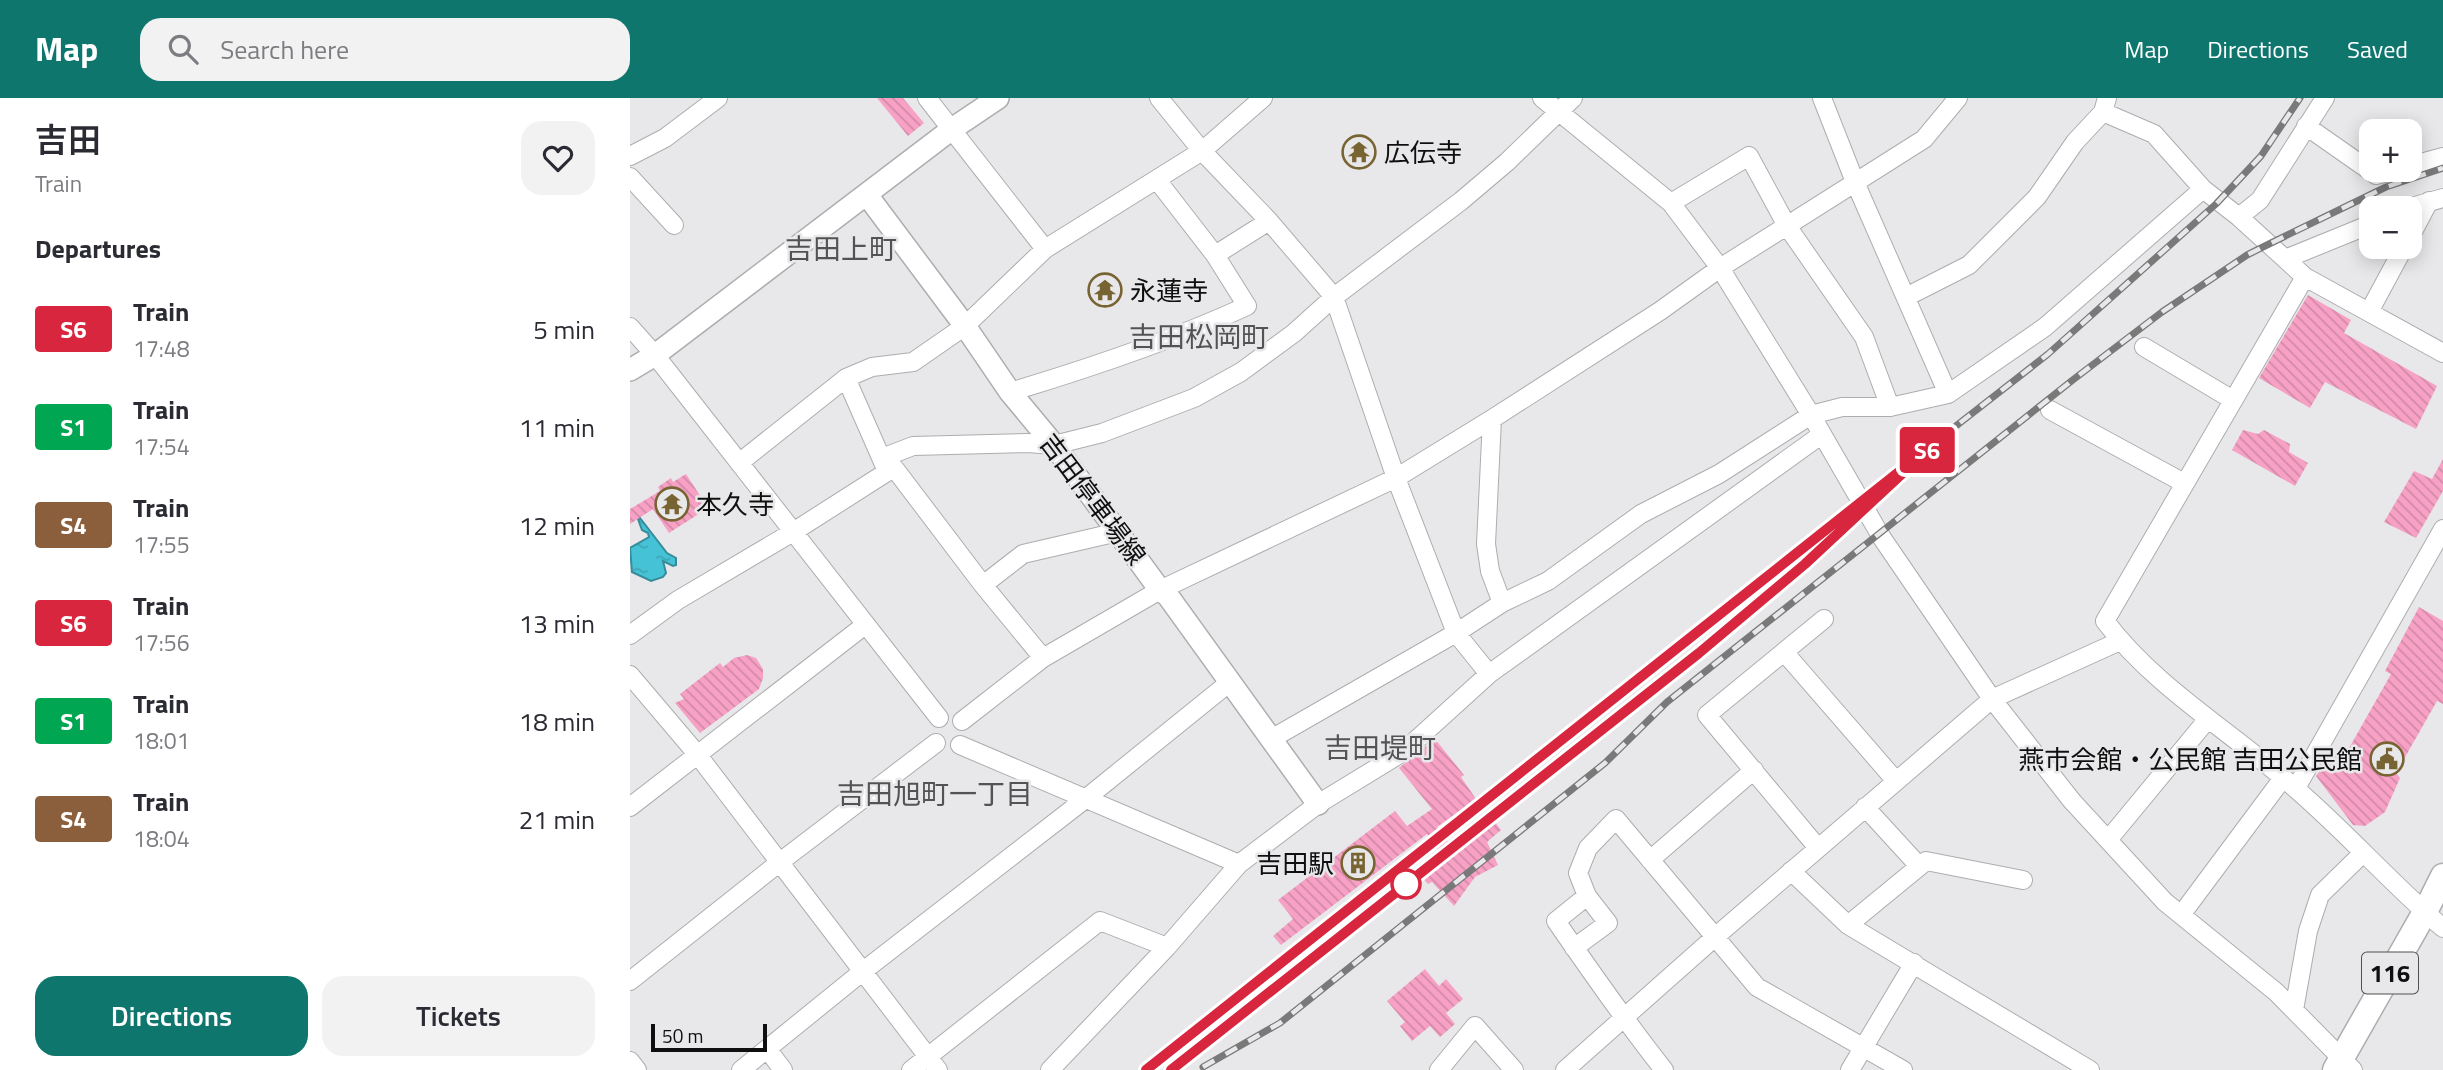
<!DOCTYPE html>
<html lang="en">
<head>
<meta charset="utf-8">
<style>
  body { margin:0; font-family:"Titillium Web","Noto Sans JP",sans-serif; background:#f2f2f3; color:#2b2b33; height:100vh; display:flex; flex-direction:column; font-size:26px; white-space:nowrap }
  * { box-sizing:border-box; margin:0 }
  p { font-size:23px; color:#7c7c81 }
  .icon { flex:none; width:38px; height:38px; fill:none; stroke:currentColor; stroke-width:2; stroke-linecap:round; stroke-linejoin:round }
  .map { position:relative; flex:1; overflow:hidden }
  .details { display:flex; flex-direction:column; background:#fff; width:630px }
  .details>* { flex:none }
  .badge { padding:0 14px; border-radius:5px; font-size:24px; line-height:46px }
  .buttons { position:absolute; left:1729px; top:21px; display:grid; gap:14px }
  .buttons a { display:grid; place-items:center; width:63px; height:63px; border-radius:14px; background:#fff; box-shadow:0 4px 18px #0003; font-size:35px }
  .scale { position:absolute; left:21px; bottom:18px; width:116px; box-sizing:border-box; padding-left:7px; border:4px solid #0f0f0f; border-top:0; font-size:19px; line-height:24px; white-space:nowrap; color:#0f0f0f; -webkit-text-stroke:5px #e8e8ea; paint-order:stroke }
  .map>.badge { position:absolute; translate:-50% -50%; box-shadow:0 0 0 4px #fff }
  h2 { padding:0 35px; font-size:26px; line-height:63px }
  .round { display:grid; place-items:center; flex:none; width:74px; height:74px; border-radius:21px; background:#f2f2f3 }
  .headline { display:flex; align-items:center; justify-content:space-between; height:119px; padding:0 35px }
  h1 { font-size:33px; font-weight:600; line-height:52px }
  .cta { display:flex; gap:14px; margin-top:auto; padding:14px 35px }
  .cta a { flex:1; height:80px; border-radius:21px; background:#0f766e; color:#fff; font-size:28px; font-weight:600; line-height:80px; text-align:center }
  .cta a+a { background:#f2f2f3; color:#2b2b33 }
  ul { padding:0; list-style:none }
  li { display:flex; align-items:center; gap:21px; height:98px; padding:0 35px }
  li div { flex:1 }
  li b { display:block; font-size:26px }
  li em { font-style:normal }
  li .badge { min-width:77px; font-weight:700; text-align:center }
  header { display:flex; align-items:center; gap:42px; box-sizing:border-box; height:98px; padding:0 35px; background:#0f766e; color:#fff }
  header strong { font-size:33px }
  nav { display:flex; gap:38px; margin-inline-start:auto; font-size:24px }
  .search { width:490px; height:63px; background:#f2f2f3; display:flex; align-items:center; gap:18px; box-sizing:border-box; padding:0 24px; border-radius:21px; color:#7c7c81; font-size:26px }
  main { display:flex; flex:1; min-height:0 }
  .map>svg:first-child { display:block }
</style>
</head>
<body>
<header>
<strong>Map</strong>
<div class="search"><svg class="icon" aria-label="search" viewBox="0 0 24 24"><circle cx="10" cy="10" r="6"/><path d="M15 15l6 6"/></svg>Search here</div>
<nav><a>Map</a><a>Directions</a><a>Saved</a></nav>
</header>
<main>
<section class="details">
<div class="headline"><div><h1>吉田</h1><p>Train</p></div><a class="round"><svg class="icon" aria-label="heart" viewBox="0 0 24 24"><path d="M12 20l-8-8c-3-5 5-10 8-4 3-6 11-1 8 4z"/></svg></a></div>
<h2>Departures</h2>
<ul>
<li><span class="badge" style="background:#d7263d;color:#fff">S6</span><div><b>Train</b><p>17:48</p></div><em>5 min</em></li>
<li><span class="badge" style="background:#00a651;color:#fff">S1</span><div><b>Train</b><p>17:54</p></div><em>11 min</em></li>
<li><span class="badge" style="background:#8b5e3c;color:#fff">S4</span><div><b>Train</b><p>17:55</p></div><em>12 min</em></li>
<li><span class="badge" style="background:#d7263d;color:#fff">S6</span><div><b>Train</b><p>17:56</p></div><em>13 min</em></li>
<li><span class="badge" style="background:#00a651;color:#fff">S1</span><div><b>Train</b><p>18:01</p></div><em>18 min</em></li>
<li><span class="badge" style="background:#8b5e3c;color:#fff">S4</span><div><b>Train</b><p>18:04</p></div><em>21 min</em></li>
</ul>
<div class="cta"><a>Directions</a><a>Tickets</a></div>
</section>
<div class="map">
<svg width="1813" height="972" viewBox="0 0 1813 972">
  <defs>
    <pattern id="water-ripples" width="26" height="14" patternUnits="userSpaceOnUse" patternTransform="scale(1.75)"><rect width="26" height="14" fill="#46c2d6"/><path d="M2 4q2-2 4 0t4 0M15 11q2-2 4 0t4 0" fill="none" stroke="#3ca6b6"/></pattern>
    <pattern id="building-back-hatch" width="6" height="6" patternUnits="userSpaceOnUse" patternTransform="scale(1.75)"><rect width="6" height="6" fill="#f7a1c5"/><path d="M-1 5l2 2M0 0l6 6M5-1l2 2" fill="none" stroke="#d389a8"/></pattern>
  </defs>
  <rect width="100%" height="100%" fill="#e8e8ea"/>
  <!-- water -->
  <path fill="url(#water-ripples)" stroke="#368c9a" stroke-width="2" d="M10 420 37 455 46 460V467L43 468 33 463 36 475 33 479 21 483 2 474 0 450 19 439 18 435 12 432 8 421Z"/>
  <!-- building -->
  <path fill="url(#building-back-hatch)" d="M247 0H273L294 25 278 38Z
    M1678 197 1721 222 1714 235 1807 288 1786 331 1695 284 1680 310 1629 280Z
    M1613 332 1628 336 1634 332 1660 346 1659 354 1678 365 1665 388 1602 352Z
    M1813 361V393L1786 440 1754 424 1784 373 1802 381Z
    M56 376 78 410 39 435 23 411 0 426V411L30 393 28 389 41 380 43 384Z
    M1789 509 1813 523V606L1807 603 1766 675 1770 680 1755 714 1735 728 1723 727 1686 678 1702 655 1714 659 1761 576 1755 573Z
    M117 557 126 560 133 571V580L129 591 70 635 45 605 54 601 50 596 90 565 93 569 104 560Z
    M805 641 834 677 831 679 846 701 807 729 822 749 861 719 871 732 857 744 868 767 845 779 824 808 802 784 798 786 790 777 811 757 797 736 651 847 643 838 663 821 648 802 765 713 777 728 802 711 769 670Z
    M795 871 809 888 816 881 833 901 816 915 825 926 810 939 800 928 782 943 770 928 775 924 757 903Z"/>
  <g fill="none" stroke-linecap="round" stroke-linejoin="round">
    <defs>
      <path id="minor" d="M297 0 415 151
        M529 0 572 53 639 123 704 199 766 380 826 535 859 576
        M912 0 1041 105 1090 170 1181 317 1252 440 1362 601 1442 703 1535 804 1646 894 1723 972
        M1192 0 1225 84 1318 296 1415 229 1573 91
        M1473 14 1524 36 1573 91 1609 119 1675 179 1813 255
        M1676 28 1746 77 1767 72
        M0 58 35 40 88 0
        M1780 68 1813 59
        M0 79 44 127
        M1041 105 1119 58 1157 128 1234 239 1260 309
        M1778 110 1813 100
        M1609 119 1630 102 1695 0
        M1780 139 1799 103
        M585 157 639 123
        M1655 161 1741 126
        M1675 179 1475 523C1525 590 1605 636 1666 691 1717 735 1762 786 1813 830
        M1276 199 1339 167 1407 99 1445 44 1473 14 1477 0
        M1739 214 1774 149
        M0 229 25 257 309 620
        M1514 249 1603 302
        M216 280 256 371
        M380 294C460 270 541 243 617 208L585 157 527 82
        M1420 312 1554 385
        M862 321 856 446 860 473 872 505
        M252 360 283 348 398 345 424 347 472 335 564 300 611 274 664 235 704 199 831 103 877 64 943 0
        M109 365 216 280 242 269 283 264 335 228 415 151 572 53 633 0
        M353 487 393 456 488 434
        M0 537 48 502 163 434 257 374 265 371 353 487 413 560
        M1154 554 1266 683
        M0 577 67 656 308 972
        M332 623 413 560 530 492 766 380 862 321 1030 213 1090 170 1294 41 1328 0
        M641 641 826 535 872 505 918 483 1011 416 1089 376 1181 317 1212 309H1260L1318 296
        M330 647 609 766
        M1666 690 1813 431
        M0 709 235 527
        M1235 709 1289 768
        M1478 742 1577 622
        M1188 750 1077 617 1194 521
        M1020 762 1124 672
        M1161 773 1218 827 1460 972
        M957 798 948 775 958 750 986 721 1127 889 1273 972
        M1551 817 1653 680
        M1218 827 1296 763 1393 782
        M944 850 978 825 957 798 926 823C961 874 996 924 1034 972
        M0 883 150 764 306 645
        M1664 912 1678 833 1690 797 1733 755
        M138 952 153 972
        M0 963 7 972
        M111 972 232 874 454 702 600 584
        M281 972 470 823 537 849
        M420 972 537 849 609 766 688 706 773 654 859 576 1191 337
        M809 972 845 928 884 972
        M935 972 1085 839 1362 601 1490 543
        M1220 972 1284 865"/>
      <path id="major" d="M237 97 335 228 380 294 424 347 530 492 538 498 688 706
        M0 272 25 257 322 31 368 0"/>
      <path id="highway" d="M1705 972 1795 814 1813 778"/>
    </defs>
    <!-- minor casing -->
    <use href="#minor" stroke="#adadb0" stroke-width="20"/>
    <!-- major casing -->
    <use href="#major" stroke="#adadb0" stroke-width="24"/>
    <!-- highway casing -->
    <use href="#highway" stroke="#adadb0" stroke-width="27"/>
    <!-- minor -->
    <use href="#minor" stroke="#fff" stroke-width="18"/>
    <!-- major -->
    <use href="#major" stroke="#fff" stroke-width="21"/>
    <!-- highway -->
    <use href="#highway" stroke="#fff" stroke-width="24"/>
    <defs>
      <path id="rail" d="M573 969 650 925 975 665 1037 604 1444 281 1532 214 1617 157 1639 146 1756 89 1813 70
        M516 972 1212 417 1418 256 1586 106 1631 58 1670 0
        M541 972 1069 555 1175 466 1243 404"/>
    </defs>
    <!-- rail casing -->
    <use href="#rail" stroke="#79797a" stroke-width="7"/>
    <!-- rail -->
    <use href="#rail" stroke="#e8e8ea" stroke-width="4.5" stroke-dasharray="13" stroke-linecap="butt"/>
  </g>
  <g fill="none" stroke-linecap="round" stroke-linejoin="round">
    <defs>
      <path id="line" d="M516 972 1304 346 1175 466 1069 555 541 972"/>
    </defs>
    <!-- line casing -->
    <use href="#line" stroke="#fff" stroke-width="16"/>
    <!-- line -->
    <use href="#line" stroke="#d7263d" stroke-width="10"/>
  </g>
  <!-- icons -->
  <defs>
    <symbol id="temple-ring" viewBox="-11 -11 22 22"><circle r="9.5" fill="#e8e8ea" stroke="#786332" stroke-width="1.5"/><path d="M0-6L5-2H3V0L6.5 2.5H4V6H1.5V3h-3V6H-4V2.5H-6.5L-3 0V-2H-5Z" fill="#786332"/></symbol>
    <symbol id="civic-ring" viewBox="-11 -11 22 22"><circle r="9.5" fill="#e8e8ea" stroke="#786332" stroke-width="1.5"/><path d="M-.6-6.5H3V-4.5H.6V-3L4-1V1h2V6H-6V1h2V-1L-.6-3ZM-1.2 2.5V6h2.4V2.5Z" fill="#786332"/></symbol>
    <symbol id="building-ring" viewBox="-11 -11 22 22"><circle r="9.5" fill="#e8e8ea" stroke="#786332" stroke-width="1.5"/><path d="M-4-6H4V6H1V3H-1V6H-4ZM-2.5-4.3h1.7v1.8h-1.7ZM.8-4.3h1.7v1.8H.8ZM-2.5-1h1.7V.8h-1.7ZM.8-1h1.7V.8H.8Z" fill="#786332"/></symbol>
  </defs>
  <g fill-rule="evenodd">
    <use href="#temple-ring" x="710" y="35" width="38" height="38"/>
    <use href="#temple-ring" x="456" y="173" width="38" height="38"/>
    <use href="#temple-ring" x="23" y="387" width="38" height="38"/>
    <use href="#civic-ring" x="1738" y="642" width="38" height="38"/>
    <use href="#building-ring" x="709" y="746" width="38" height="38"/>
  </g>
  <!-- markers -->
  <circle fill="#fff" stroke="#d7263d" stroke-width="3.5" cx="776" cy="786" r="14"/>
  <g text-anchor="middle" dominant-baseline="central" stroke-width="5" stroke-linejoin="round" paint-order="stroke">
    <!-- shield labels -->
    <rect fill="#e8e8ea" stroke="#505051" stroke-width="2" x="1732" y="854.5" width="56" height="41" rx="5"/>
    <g font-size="24" font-weight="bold" fill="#0f0f0f">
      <text x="1760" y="875">116</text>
    </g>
    <!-- poi labels -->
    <g font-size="26" fill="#0f0f0f" stroke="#e8e8ea" text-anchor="start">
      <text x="754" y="54">広伝寺</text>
      <text x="500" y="192">永蓮寺</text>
      <text x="66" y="406">本久寺</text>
      <text x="1732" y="661" text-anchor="end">燕市会館・公民館 吉田公民館</text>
      <text x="704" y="765" text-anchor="end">吉田駅</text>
    </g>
    <!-- street labels -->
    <g font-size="26" fill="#0f0f0f" stroke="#e8e8ea">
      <text transform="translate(463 401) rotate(53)">吉田停車場線</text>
    </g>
    <!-- neighbourhood labels -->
    <g font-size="28" fill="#535355" stroke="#e8e8ea">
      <text x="211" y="150">吉田上町</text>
      <text x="569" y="238">吉田松岡町</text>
      <text x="750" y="649">吉田堤町</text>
      <text x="305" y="695">吉田旭町一丁目</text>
    </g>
  </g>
</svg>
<div class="buttons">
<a>+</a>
<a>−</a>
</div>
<div class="scale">50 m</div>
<b class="badge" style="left:1297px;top:352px;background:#d7263d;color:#fff">S6</b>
</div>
</main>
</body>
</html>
